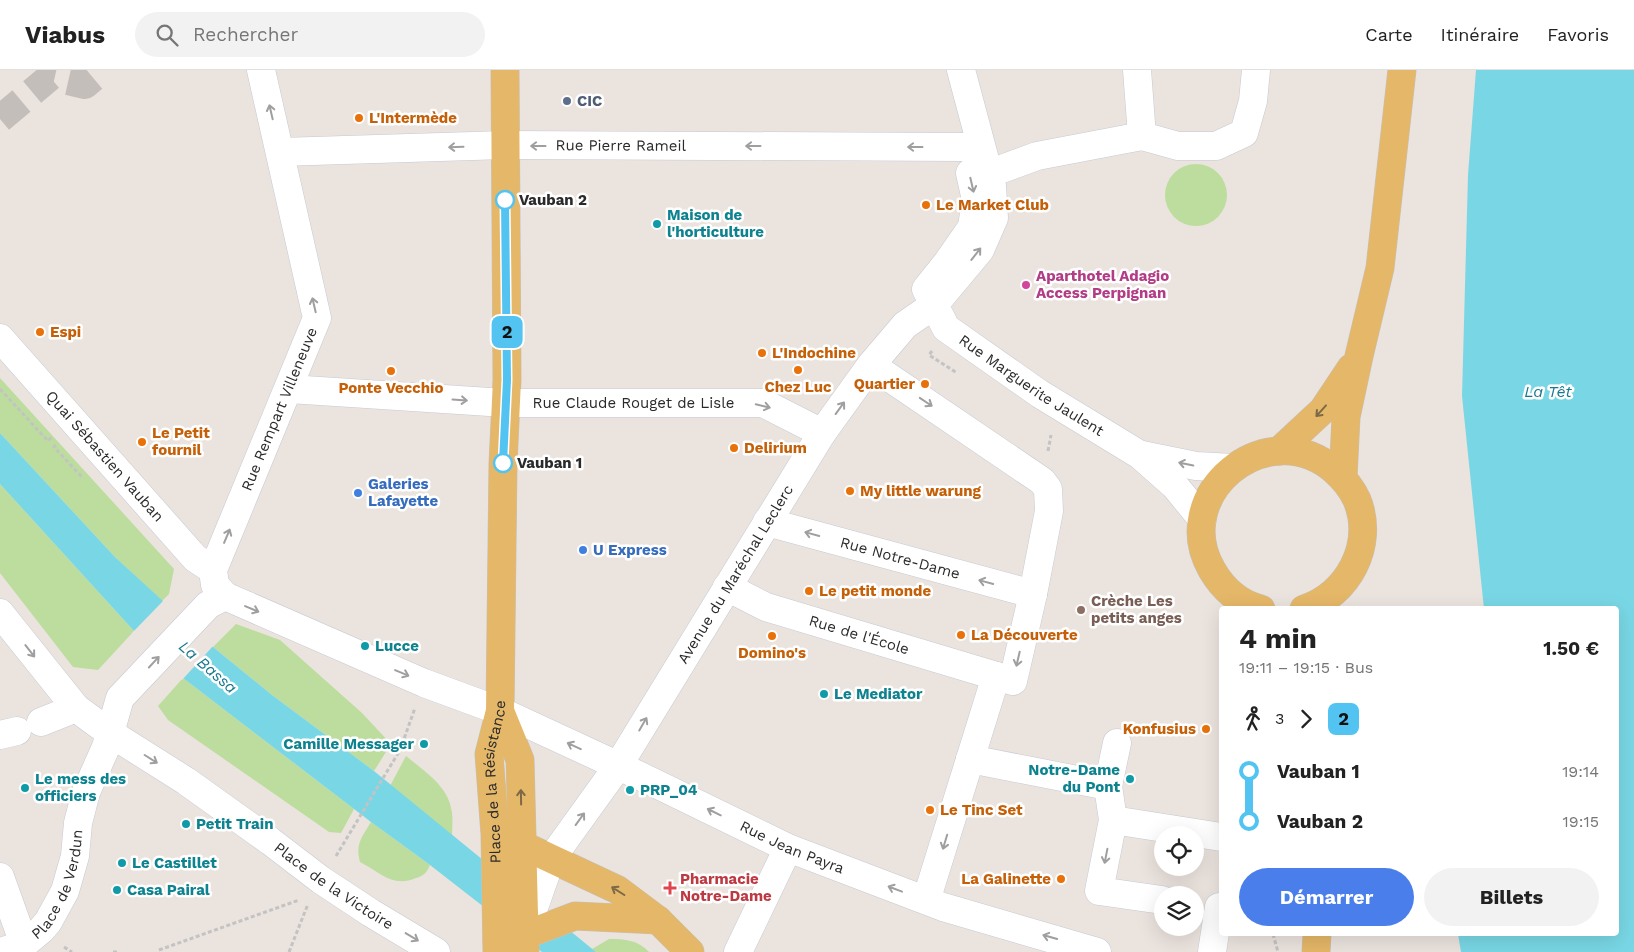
<!DOCTYPE html>
<html lang="fr">
<head>
<meta charset="utf-8">
<style>
  body { margin:0; font-family:"Work Sans",sans-serif; background:#f2f2f2; color:#222; height:100vh; display:flex; flex-direction:column; font-size:19px; white-space:nowrap }
  * { box-sizing:border-box; margin:0 }
  p { font-size:16px; color:#767676 }
  .icon { flex:none; width:28px; height:28px; fill:none; stroke:currentColor; stroke-width:2; stroke-linecap:round; stroke-linejoin:round }
  .map { position:relative; flex:1; overflow:hidden }
  .details { position:absolute; left:1219px; top:536px; width:400px; height:330px; display:flex; flex-direction:column; background:#fff; border-radius:5px; box-shadow:0 5px 20px #0002 }
  .details>* { flex:none }
  .badge { padding:0 10px; border-radius:8px; font-size:18px; line-height:32px }
  .fabs { position:absolute; left:1154px; top:756px; display:grid; gap:10px }
  .fabs a { display:grid; place-items:center; width:50px; height:50px; border-radius:50%; background:#fff; box-shadow:0 5px 20px #0002; font-size:25px }
  .map>.badge { position:absolute; translate:-50% -50%; box-shadow:0 0 0 2px #fff }
  .legs { display:flex; align-items:center; gap:8px; height:55px; padding:0 20px; font-size:16px }
  .legs p { margin-inline-start:auto }
  .head { display:flex; align-items:center; justify-content:space-between; height:85px; padding:0 20px }
  h1 { font-size:28px; font-weight:700; line-height:38px }
  .primary-button { display:flex; gap:10px; margin-top:auto; padding:10px 20px }
  .primary-button a { flex:1; height:58px; border-radius:30px; background:#4a7feb; color:#fff; font-size:20px; font-weight:700; line-height:58px; text-align:center }
  .primary-button a+a { background:#f2f2f2; color:#222 }
  ul { padding:0 20px; list-style:none }
  li { display:flex; align-items:center; gap:18px; height:50px; font-size:19px }
  li i { display:grid; place-items:center; width:8px; height:100%; margin:0 6px; background:currentColor }
  li i::after { content:''; width:12px; height:12px; margin:-6px; border:4px solid; border-radius:50%; background:#fff }
  li p { margin-inline-start:auto }
  li:first-child i { background:linear-gradient(#0000 50%,currentColor 0) }
  li:last-child i { background:linear-gradient(currentColor 50%,#0000 0) }
  header { display:flex; align-items:center; gap:30px; box-sizing:border-box; height:70px; padding:0 25px; background:#fff; border-bottom:1px solid #e0e0e0 }
  header strong { font-size:24px }
  nav { display:flex; gap:28px; margin-inline-start:auto; font-size:18px }
  .search { width:350px; height:45px; background:#f2f2f2; display:flex; align-items:center; gap:12px; box-sizing:border-box; padding:0 18px; border-radius:28px; color:#767676; font-size:19px }
  .map>svg:first-child { display:block }
</style>
</head>
<body>
<header>
<strong>Viabus</strong>
<div class="search"><svg class="icon" aria-label="search" viewBox="0 0 24 24"><circle cx="10" cy="10" r="6"/><path d="M15 15l6 6"/></svg>Rechercher</div>
<nav><a>Carte</a><a>Itinéraire</a><a>Favoris</a></nav>
</header>
<div class="map">
<svg width="1634" height="882" viewBox="0 0 1634 882">
  <rect width="100%" height="100%" fill="#ebe3de"/>
  <!-- green -->
  <path fill="#bcdd9e" d="M1165 125a31 31 0 1 1 62 0a31 31 0 1 1-62 0Z
    M0 308 174 499 169 524 162 531 115 487 0 363Z
    M0 414 134 561 98 600 73 597 0 503Z
    M236 554 280 570 362 643 391 674 374 701 272 625 213 577Z
    M183 608 354 739 341 763 329 762 168 650 158 636Z
    M406 686C425 702 449 716 452 743 453 751 452 759 452 767L390 716Z
    M371 752 430 795C427 802 424 806 416 808 393 818 381 803 360 792 355 774 362 767 371 752Z
    M609 869C625 869 638 870 649 882H596L592 879Z"/>
  <!-- water -->
  <path fill="#79d7e5" d="M1476 0H1634V882H1461L1458 864H1616V539H1484L1462 326 1468 105Z
    M0 363 115 487 213 577 272 625 374 701 596 882H542L430 795 371 752 183 608 134 561 0 414Z"/>
  <!-- pier -->
  <path fill="#ebe3de" d="M164 530 214 575 182 610 132 563Z"/>
  <g fill="none" stroke-linecap="round" stroke-linejoin="round">
    <!-- minor-tunnel -->
    <path stroke="#c4beba" stroke-width="28" stroke-dasharray="28 14" stroke-linecap="butt" d="M0 49 50 7 85 15 103 0"/>
    <defs>
      <g id="minor">
        <path d="M1137 0 1142 66 1178 76H1216L1244 63 1253 31 1256 0"/>
        <path id="s1" d="M280 82 505 75 964 77 980 74"/>
        <path id="s2" d="M970 103 976 130 972 157 947 193 926 219 946 258 1040 324 1140 385 1175 416 1202 449"/>
        <path d="M988 104 1037 86 1142 66"/>
        <path id="s3" d="M0 268 195 488 213 500"/>
        <path d="M871 295 1042 411 1048 419 1049 441 1033 524 1013 611 996 606 930 818"/>
        <path id="s4" d="M289 319 505 333H763L822 363"/>
        <path d="M1142 385 1196 396 1233 398"/>
        <path id="s5" d="M767 452 1033 524"/>
        <path id="s6" d="M727 517 766 537 996 606"/>
        <path id="s7" d="M225 526 215 515 213 500 317 248 261 0"/>
        <path id="s8" d="M0 543 76 638 110 663 186 711 270 771 321 810 371 843 436 882"/>
        <path d="M41 652 76 638"/>
        <path d="M0 665 17 661"/>
        <path d="M1117 673 1108 716 1113 750 1099 821 1162 830"/>
        <path d="M970 689 1108 716"/>
        <path d="M1113 750 1221 767"/>
        <path d="M0 807 24 874"/>
        <path id="s9" d="M525 863 551 789 618 696 822 363 871 295 905 255 934 235 980 180 994 148 992 116 961 0"/>
        <path id="s10" d="M1 882 24 874 41 860 48 852 65 821 75 786 78 753 86 722 106 677 120 628 208 535 225 526 424 613 500 641 638 705 788 778 943 837 1097 882"/>
        <path d="M738 882 788 778"/>
        <path d="M1212 882 1219 837"/>
      </g>
      <g id="major">
        <path d="M1279 381 1323 340 1351 298"/>
        <path d="M1343 408 1346 347 1359 286 1380 198 1402 0"/>
        <path d="M1261 539C1240 534 1223 519 1212 500 1168 424 1267 343 1334 400 1343 408 1352 419 1357 430 1375 475 1348 525 1304 539"/>
        <path d="M500 641 520 690 525 882"/>
        <path d="M522 775 618 820 658 850 690 882"/>
        <path d="M510 872 525 865 575 846 658 850"/>
        <path id="s11" d="M497 882 495 764 489 684 500 641 503 394 507 310 505 0"/>
        <path d="M1316 882 1317 864"/>
      </g>
    </defs>
    <!-- minor casing -->
    <use href="#minor" stroke="#c5cad3" stroke-width="29"/>
    <!-- major casing -->
    <use href="#major" stroke="#c3c3c3" stroke-width="29"/>
    <!-- path -->
    <path stroke="#c3c3c3" stroke-width="3" stroke-dasharray="4 2.5" stroke-linecap="butt" d="M932 281 929 285 957 303
      M0 319 48 371 52 367
      M56 375 54 377 82 407
      M1048 381 1051 365
      M336 786 400 680 415 638
      M1273 864 1278 882
      M64 877 72 882
      M159 880 299 830
      M113 882H119
      M289 882 308 834"/>
    <!-- minor -->
    <use href="#minor" stroke="#fff" stroke-width="28"/>
    <!-- major -->
    <use href="#major" stroke="#e5b768" stroke-width="28"/>
  </g>
  <!-- one-way arrows -->
  <defs><path id="oneway-shaft" d="M-6 0H5M1.5-3L5.5 0L1.5 3" fill="none" stroke-width="1.6" stroke-linecap="round" stroke-linejoin="round" transform="scale(1.25)"/></defs>
  <g stroke="#9f9f9f">
    <use href="#oneway-shaft" transform="translate(271 42) rotate(-103)"/>
    <use href="#oneway-shaft" transform="translate(538 76) rotate(-180)"/>
    <use href="#oneway-shaft" transform="translate(753 76) rotate(-180)"/>
    <use href="#oneway-shaft" transform="translate(456 77) rotate(178)"/>
    <use href="#oneway-shaft" transform="translate(915 77) rotate(-180)"/>
    <use href="#oneway-shaft" transform="translate(972 115) rotate(77)"/>
    <use href="#oneway-shaft" transform="translate(976 184) rotate(-52)"/>
    <use href="#oneway-shaft" transform="translate(314 235) rotate(-103)"/>
    <use href="#oneway-shaft" transform="translate(460 330) rotate(4)"/>
    <use href="#oneway-shaft" transform="translate(926 332) rotate(34)"/>
    <use href="#oneway-shaft" transform="translate(763 336) rotate(14)"/>
    <use href="#oneway-shaft" transform="translate(840 338) rotate(-54)"/>
    <use href="#oneway-shaft" transform="translate(1186 394) rotate(-168)"/>
    <use href="#oneway-shaft" transform="translate(812 464) rotate(-165)"/>
    <use href="#oneway-shaft" transform="translate(227 466) rotate(-67)"/>
    <use href="#oneway-shaft" transform="translate(986 512) rotate(-165)"/>
    <use href="#oneway-shaft" transform="translate(252 539) rotate(23)"/>
    <use href="#oneway-shaft" transform="translate(30 581) rotate(52)"/>
    <use href="#oneway-shaft" transform="translate(1018 589) rotate(103)"/>
    <use href="#oneway-shaft" transform="translate(154 592) rotate(-47)"/>
    <use href="#oneway-shaft" transform="translate(402 603) rotate(23)"/>
    <use href="#oneway-shaft" transform="translate(643 654) rotate(-60)"/>
    <use href="#oneway-shaft" transform="translate(574 676) rotate(-155)"/>
    <use href="#oneway-shaft" transform="translate(151 689) rotate(32)"/>
    <use href="#oneway-shaft" transform="translate(714 742) rotate(-154)"/>
    <use href="#oneway-shaft" transform="translate(580 749) rotate(-54)"/>
    <use href="#oneway-shaft" transform="translate(945 772) rotate(107)"/>
    <use href="#oneway-shaft" transform="translate(1106 786) rotate(101)"/>
    <use href="#oneway-shaft" transform="translate(895 819) rotate(-159)"/>
    <use href="#oneway-shaft" transform="translate(412 867) rotate(31)"/>
    <use href="#oneway-shaft" transform="translate(1050 867) rotate(-164)"/>
  </g>
  <g stroke="#7e6946">
    <use href="#oneway-shaft" transform="translate(1321 341) rotate(132)"/>
    <use href="#oneway-shaft" transform="translate(521 727) rotate(-91)"/>
    <use href="#oneway-shaft" transform="translate(618 821) rotate(-148)"/>
  </g>
  <g fill="none" stroke-linecap="round" stroke-linejoin="round">
    <defs>
      <path id="line-1" d="M503 393 507 310 505 130"/>
    </defs>
    <!-- line-1 casing -->
    <use href="#line-1" stroke="#fff" stroke-width="11"/>
    <!-- line-1 -->
    <use href="#line-1" stroke="#53c4f1" stroke-width="8"/>
  </g>
  <!-- markers -->
  <circle fill="#5c6f8a" stroke="#fff" stroke-width="2" cx="567" cy="31" r="5"/>
  <g fill="#e8710a" stroke="#fff" stroke-width="2">
    <circle cx="359" cy="48" r="5"/>
    <circle cx="926" cy="135" r="5"/>
    <circle cx="40" cy="262" r="5"/>
    <circle cx="762" cy="283" r="5"/>
    <circle cx="798" cy="300" r="5"/>
    <circle cx="391" cy="301" r="5"/>
    <circle cx="925" cy="314" r="5"/>
    <circle cx="142" cy="372" r="5"/>
    <circle cx="734" cy="378" r="5"/>
    <circle cx="850" cy="421" r="5"/>
    <circle cx="809" cy="521" r="5"/>
    <circle cx="961" cy="565" r="5"/>
    <circle cx="772" cy="566" r="5"/>
    <circle cx="1206" cy="659" r="5"/>
    <circle cx="930" cy="740" r="5"/>
    <circle cx="1061" cy="809" r="5"/>
  </g>
  <g fill="#fff" stroke="#53c4f1" stroke-width="2.5">
    <circle cx="505" cy="130" r="9"/>
    <circle cx="503" cy="393" r="9"/>
  </g>
  <g fill="#0f9aa8" stroke="#fff" stroke-width="2">
    <circle cx="657" cy="154" r="5"/>
    <circle cx="365" cy="576" r="5"/>
    <circle cx="824" cy="624" r="5"/>
    <circle cx="424" cy="674" r="5"/>
    <circle cx="1130" cy="709" r="5"/>
    <circle cx="25" cy="718" r="5"/>
    <circle cx="630" cy="720" r="5"/>
    <circle cx="186" cy="754" r="5"/>
    <circle cx="122" cy="793" r="5"/>
    <circle cx="117" cy="820" r="5"/>
  </g>
  <circle fill="#d1479c" stroke="#fff" stroke-width="2" cx="1026" cy="215" r="5"/>
  <g fill="#3f7fe0" stroke="#fff" stroke-width="2">
    <circle cx="358" cy="423" r="5"/>
    <circle cx="583" cy="480" r="5"/>
  </g>
  <circle fill="#8d6e63" stroke="#fff" stroke-width="2" cx="1081" cy="540" r="5"/>
  <path fill="#e0444e" stroke="#fff" stroke-width="2" d="M667.5 810.5h5v5h5v5h-5v5h-5v-5h-5v-5h5z"/>
  <g text-anchor="middle" dominant-baseline="central" stroke-width="5" stroke-linejoin="round" paint-order="stroke">
    <!-- service labels -->
    <g font-size="15" font-weight="bold" fill="#4e5e75" stroke="#fff" text-anchor="start">
      <text x="577" y="31">CIC</text>
    </g>
    <!-- food labels -->
    <g font-size="15" font-weight="bold" fill="#c56008" stroke="#fff" text-anchor="start">
      <text x="369" y="48">L'Intermède</text>
      <text x="936" y="135">Le Market Club</text>
      <text x="50" y="262">Espi</text>
      <text x="772" y="283">L'Indochine</text>
      <text x="915" y="314" text-anchor="end">Quartier</text>
      <text x="798" y="317" text-anchor="middle">Chez Luc</text>
      <text x="391" y="318" text-anchor="middle">Ponte Vecchio</text>
      <text x="152" y="363">Le Petit<tspan x="152" dy="17">fournil</tspan></text>
      <text x="744" y="378">Delirium</text>
      <text x="860" y="421">My little warung</text>
      <text x="819" y="521">Le petit monde</text>
      <text x="971" y="565">La Découverte</text>
      <text x="772" y="583" text-anchor="middle">Domino's</text>
      <text x="1196" y="659" text-anchor="end">Konfusius</text>
      <text x="940" y="740">Le Tinc Set</text>
      <text x="1051" y="809" text-anchor="end">La Galinette</text>
    </g>
    <!-- street labels -->
    <g font-size="15" fill="#2a2a2a" stroke="#fff">
      <text stroke="none"><textPath href="#s1" startOffset="341">Rue Pierre Rameil</textPath></text>
      <text stroke="none"><textPath href="#s2" startOffset="279">Rue Marguerite Jaulent</textPath></text>
      <text stroke="none"><textPath href="#s4" startOffset="345">Rue Claude Rouget de Lisle</textPath></text>
      <text stroke="none"><textPath href="#s7" startOffset="204">Rue Rempart Villeneuve</textPath></text>
      <text stroke="none"><textPath href="#s3" startOffset="158">Quai Sébastien Vauban</textPath></text>
      <text stroke="none"><textPath href="#s5" startOffset="138">Rue Notre-Dame</textPath></text>
      <text stroke="none"><textPath href="#s9" startOffset="418">Avenue du Maréchal Leclerc</textPath></text>
      <text stroke="none"><textPath href="#s6" startOffset="141">Rue de l'École</textPath></text>
      <text stroke="none"><textPath href="#s11" startOffset="171">Place de la Résistance</textPath></text>
      <text stroke="none"><textPath href="#s10" startOffset="1062">Rue Jean Payra</textPath></text>
      <text stroke="none"><textPath href="#s10" startOffset="96">Place de Verdun</textPath></text>
      <text stroke="none"><textPath href="#s8" startOffset="435">Place de la Victoire</textPath></text>
    </g>
    <!-- stop labels -->
    <g font-size="15" font-weight="bold" fill="#2a2a2a" stroke="#fff" text-anchor="start">
      <text x="519" y="130">Vauban 2</text>
      <text x="517" y="393">Vauban 1</text>
    </g>
    <!-- culture labels -->
    <g font-size="15" font-weight="bold" fill="#0d838f" stroke="#fff" text-anchor="start">
      <text x="667" y="145">Maison de<tspan x="667" dy="17">l'horticulture</tspan></text>
      <text x="375" y="576">Lucce</text>
      <text x="834" y="624">Le Mediator</text>
      <text x="414" y="674" text-anchor="end">Camille Messager</text>
      <text x="1120" y="700" text-anchor="end">Notre-Dame<tspan x="1120" dy="17">du Pont</tspan></text>
      <text x="35" y="709">Le mess des<tspan x="35" dy="17">officiers</tspan></text>
      <text x="640" y="720">PRP_04</text>
      <text x="196" y="754">Petit Train</text>
      <text x="132" y="793">Le Castillet</text>
      <text x="127" y="820">Casa Pairal</text>
    </g>
    <!-- hotel labels -->
    <g font-size="15" font-weight="bold" fill="#b23c85" stroke="#fff" text-anchor="start">
      <text x="1036" y="206">Aparthotel Adagio<tspan x="1036" dy="17">Access Perpignan</tspan></text>
    </g>
    <!-- shop labels -->
    <g font-size="15" font-weight="bold" fill="#366cbe" stroke="#fff" text-anchor="start">
      <text x="368" y="414">Galeries<tspan x="368" dy="17">Lafayette</tspan></text>
      <text x="593" y="480">U Express</text>
    </g>
    <!-- education labels -->
    <g font-size="15" font-weight="bold" fill="#785e54" stroke="#fff" text-anchor="start">
      <text x="1091" y="531">Crèche Les<tspan x="1091" dy="17">petits anges</tspan></text>
    </g>
    <!-- health labels -->
    <g font-size="15" font-weight="bold" fill="#be3a42" stroke="#fff" text-anchor="start">
      <text x="680" y="809">Pharmacie<tspan x="680" dy="17">Notre-Dame</tspan></text>
    </g>
    <!-- water labels -->
    <g font-size="16" font-style="italic" fill="#187890" stroke="#fff">
      <text x="1548" y="321">La Têt</text>
      <text transform="translate(208 597) rotate(41)">La Bassa</text>
    </g>
  </g>
</svg>
<div class="fabs">
<a><svg class="icon" aria-label="locate" viewBox="0 0 24 24"><circle cx="12" cy="12" r="6"/><path d="M12 2v4M12 18v4M2 12h4M18 12h4"/></svg></a>
<a><svg class="icon" aria-label="layers" viewBox="0 0 24 24"><path d="M12 4l9 5-9 5-9-5zM3 14l9 5 9-5"/></svg></a>
</div>
<b class="badge" style="left:507px;top:262px;background:#53c4f1;color:#111">2</b>
<section class="details">
<div class="head"><div><h1>4 min</h1><p>19:11 – 19:15 · Bus</p></div><b>1.50 €</b></div>
<div class="legs"><svg class="icon" aria-label="walk" viewBox="0 0 24 24"><circle cx="13" cy="4" r="2"/><path d="M13 8l-2 6 4 7M11 14l-3 7M7 12l3-4h3l4 4"/></svg>3<svg class="icon" aria-label="forward" viewBox="0 0 24 24"><path d="M9 5l7 7-7 7"/></svg><b class="badge" style="background:#53c4f1;color:#111">2</b></div>
<ul>
<li><i style="color:#53c4f1"></i><b>Vauban 1</b><p>19:14</p></li>
<li><i style="color:#53c4f1"></i><b>Vauban 2</b><p>19:15</p></li>
</ul>
<div class="primary-button"><a>Démarrer</a><a>Billets</a></div>
</section>
</div>
</body>
</html>
